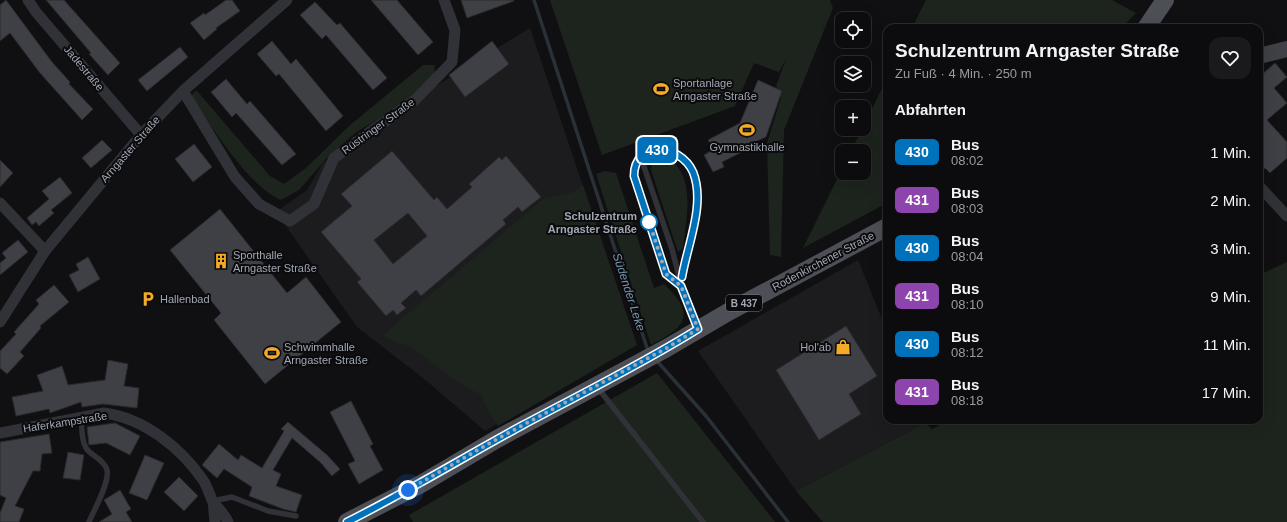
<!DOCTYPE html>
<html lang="de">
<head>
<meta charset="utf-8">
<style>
  body { margin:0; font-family:Helvetica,sans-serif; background:#1a1a1c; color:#f1f3f6; height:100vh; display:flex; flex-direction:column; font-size:15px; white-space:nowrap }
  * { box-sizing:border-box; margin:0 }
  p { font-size:13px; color:#9a9b9e }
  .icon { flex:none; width:22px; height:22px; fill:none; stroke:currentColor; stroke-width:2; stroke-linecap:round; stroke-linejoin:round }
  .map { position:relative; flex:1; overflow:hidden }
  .side { position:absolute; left:883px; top:24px; width:380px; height:400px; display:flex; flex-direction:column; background:#0c0c0e; border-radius:12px; box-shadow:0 4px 16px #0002,0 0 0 1px #2c2c2e }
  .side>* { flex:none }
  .badge { padding:0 8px; border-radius:6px; font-size:14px; line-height:26px }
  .fabs { position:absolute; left:835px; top:12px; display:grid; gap:8px }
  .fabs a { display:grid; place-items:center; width:36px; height:36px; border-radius:8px; background:#0c0c0e; box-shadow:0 4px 16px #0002,0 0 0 1px #2c2c2e; font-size:20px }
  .you { position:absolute; width:20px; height:20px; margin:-10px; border:3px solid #fff; border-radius:50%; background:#1a73e8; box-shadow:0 0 0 6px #1a73e833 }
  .map>.badge { position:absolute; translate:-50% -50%; box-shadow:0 0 0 2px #fff }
  h2 { padding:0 12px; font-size:15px; line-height:36px }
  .round { display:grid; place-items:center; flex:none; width:42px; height:42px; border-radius:12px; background:#1a1a1c }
  .summary { display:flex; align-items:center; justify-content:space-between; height:68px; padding:0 12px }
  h1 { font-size:19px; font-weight:600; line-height:30px }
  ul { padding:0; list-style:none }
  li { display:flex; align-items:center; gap:12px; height:48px; padding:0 12px }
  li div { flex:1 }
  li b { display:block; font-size:15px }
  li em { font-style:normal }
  li .badge { min-width:44px; font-weight:700; text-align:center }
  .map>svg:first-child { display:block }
</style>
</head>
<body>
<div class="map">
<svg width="1287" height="522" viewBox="0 0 1287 522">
  <rect width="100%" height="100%" fill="#101012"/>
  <!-- built -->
  <path fill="#1c1c1f" d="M530 28 635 341 485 431 423 378 357 327 276 212 307 190 323 163 402 97 439 84Z
    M858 260 887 331V420H924L925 423 796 491 698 351Z"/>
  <!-- green -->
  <path fill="#1d241d" d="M550 0H830L833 8 784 130 781 257 770 255 767 143 781 98 776 86 786 59 779 72 754 63 735 106 602 155Z
    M926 0H1112L1136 13 1121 28H912Z
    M423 65H435L434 75 412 97 355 133 326 159 299 190 281 200C249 187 215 130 193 101L192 95 195 91 198 92 270 176 284 184 306 168 349 126Z
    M887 78V203L803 248 842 169V173H864V151H851L862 129H864V125Z
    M664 156C698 173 686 218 683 248L678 252 651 170 652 164Z
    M605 171 616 173 654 288 664 284C697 316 686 326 651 345L596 174Z
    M583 185 637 345 498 426 490 415 480 393H477L455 380 410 346 397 343 383 335 543 199 574 192Z
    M1287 262V522H823L796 491 925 423 932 429 950 420H1259V275Z
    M657 373 775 522H413L409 515Z"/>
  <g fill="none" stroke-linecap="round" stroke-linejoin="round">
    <!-- stream -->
    <path stroke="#293137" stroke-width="3.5" d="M534 0 647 348 650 352
      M656 360 706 416 788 522"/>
  </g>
  <!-- building -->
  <path fill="#3f4045" stroke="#2a2a2e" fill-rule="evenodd" d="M6 0 52 62 70 82 69 84 93 109 82 120 40 73 10 33 0 41V5Z
    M46 0H64L120 63 108 75 89 54 91 53Z
    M226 0H232L240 11 216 28 217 29 204 40 190 23 204 13 205 15Z
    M371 0H397L433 42 418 55Z
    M461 0H514V1L467 18Z
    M315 2 337 25 340 23 387 78 373 90 326 35 322 39 300 15Z
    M272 41 291 64 296 59 343 116 326 131 279 74 276 76 257 54Z
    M492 41 509 64 465 97 449 75Z
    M180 47 188 57 147 91 138 80Z
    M1275 63 1287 77 1274 88 1287 103 1267 120 1287 142V158L1270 173 1265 168 1259 174V77Z
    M226 79 247 104 250 101 296 154 282 165 236 113 232 117 211 92Z
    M758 80 782 91 766 137 757 141 758 144 722 162 724 167 713 172 704 155 714 149 708 140 740 123Z
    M102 140 112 150 91 168 82 158Z
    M194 144 212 167 193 182 175 159Z
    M392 151 434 200 437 197 447 209 472 187 469 184 499 157 502 160 506 156 541 197 522 212 518 207 503 220 506 224 421 296 416 290 401 303 406 308 397 315 393 310 386 316 357 282 361 279 321 232 352 206 341 194ZM408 213 427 236 393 264 374 240Z
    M0 160 13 173 0 187Z
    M60 177 72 193 51 210 54 213 39 226 36 222 32 225 27 218 49 199 42 191Z
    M220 209 287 293 306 277 341 322 265 384 214 320 221 313 170 250Z
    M18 240 28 252 0 275V263L6 258 2 253Z
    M88 257 100 279 78 292 69 275 79 270 76 264Z
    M54 285 69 302 40 326 41 328 20 352 24 356 7 374 0 368V351L16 334 14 332 39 304 36 300Z
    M846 326 877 376 849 394 861 414 819 440 776 370Z
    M108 360 128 364 124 386 139 388 137 408 103 404 82 407 81 402 50 413 49 409 16 416 12 397 43 391 37 375 62 366 68 385 105 380Z
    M351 401 373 444 370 446 383 470 359 484 348 464 355 461 330 412Z
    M288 422 327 455 340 469 332 476 321 463 292 438 273 470 281 474 276 486 302 495 296 512 283 509 249 496 252 487 224 469 217 478 202 465 219 444 238 460 241 455 262 468 284 431 281 429Z
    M115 423 140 436 130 455 106 443 89 445 87 427Z
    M49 434 52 453 42 454 40 471H33L15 506 24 509 19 522H0V513L6 498 0 495V442Z
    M68 452 84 455 80 480 63 478Z
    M145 455 164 463 147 500 129 493Z
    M179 477 198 496 184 511 164 492Z
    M120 490 131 509 126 512 132 522H99L112 514 104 500Z"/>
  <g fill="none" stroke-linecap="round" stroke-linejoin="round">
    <!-- lane -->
    <path stroke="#313237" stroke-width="5.5" d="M661 149C670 151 679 153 686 160 712 189 686 253 681 287L666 274 634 176C634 158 644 153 661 149Z
      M641 158 672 249 684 297 698 328
      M598 388 703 522
      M81 417C82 426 81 440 86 448 91 456 104 459 107 470 110 482 94 510 89 522
      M213 501 232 497 268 511 296 516"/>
    <!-- street -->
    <path stroke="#313237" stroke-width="11" d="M28 0 36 12 141 135
      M183 91 235 177 259 204 290 221 314 204 334 158 415 100 452 62 455 30 444 0
      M1259 186 1287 216
      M0 203 45 251
      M0 322 45 251 141 135 183 91 287 0
      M0 433 104 413C144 418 181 448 203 480 207 486 209 493 212 500 217 508 224 513 228 522
      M213 501 215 522"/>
    <!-- secondary -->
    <path stroke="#3f4147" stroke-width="16" d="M1259 56 1287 49"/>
    <!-- primary -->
    <path stroke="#4d4f56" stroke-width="18" d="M1146 28 1165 0
      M347 522 421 484 497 439 665 349 730 311 887 227"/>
  </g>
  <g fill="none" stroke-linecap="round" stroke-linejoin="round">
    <defs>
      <path id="line" d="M347 522C407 492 464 457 523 425 581 394 642 364 698 329L681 286 666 274 634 176C634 140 680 143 693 172 706 204 687 246 682 277"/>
    </defs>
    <!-- line casing -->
    <use href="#line" stroke="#fff" stroke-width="9"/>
    <!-- line -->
    <use href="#line" stroke="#0072bc" stroke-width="6"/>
    <!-- walk -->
    <path stroke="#a1a7b3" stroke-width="4" stroke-dasharray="0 7.2" d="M408 490 497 439 665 349 698 329 681 286 666 274 648 218 649 222"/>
  </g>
  <!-- icons -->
  <defs>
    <symbol id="stadium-bare" viewBox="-9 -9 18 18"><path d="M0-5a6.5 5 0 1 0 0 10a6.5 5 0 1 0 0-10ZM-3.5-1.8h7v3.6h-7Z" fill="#f5ab25" stroke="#0b0b0d" stroke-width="2.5" paint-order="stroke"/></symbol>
    <symbol id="building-bare" viewBox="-9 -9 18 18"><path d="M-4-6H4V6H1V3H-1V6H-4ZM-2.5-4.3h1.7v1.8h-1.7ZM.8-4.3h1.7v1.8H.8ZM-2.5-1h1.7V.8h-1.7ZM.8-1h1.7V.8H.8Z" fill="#f5ab25" stroke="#0b0b0d" stroke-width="2.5" paint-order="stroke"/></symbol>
    <symbol id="parking-bare" viewBox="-9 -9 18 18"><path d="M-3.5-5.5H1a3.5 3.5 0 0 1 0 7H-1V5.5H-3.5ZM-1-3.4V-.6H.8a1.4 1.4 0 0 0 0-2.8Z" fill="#f5ab25" stroke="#0b0b0d" stroke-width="2.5" paint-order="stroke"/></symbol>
    <symbol id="shop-bare" viewBox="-9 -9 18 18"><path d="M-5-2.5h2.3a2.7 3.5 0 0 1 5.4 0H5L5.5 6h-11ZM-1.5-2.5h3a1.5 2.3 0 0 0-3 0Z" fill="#f5ab25" stroke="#0b0b0d" stroke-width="2.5" paint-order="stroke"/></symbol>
  </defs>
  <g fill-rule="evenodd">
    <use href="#stadium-bare" x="650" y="78" width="22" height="22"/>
    <use href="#stadium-bare" x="736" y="119" width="22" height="22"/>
    <use href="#building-bare" x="210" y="250" width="22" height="22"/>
    <use href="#parking-bare" x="137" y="288" width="22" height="22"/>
    <use href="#shop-bare" x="832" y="336" width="22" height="22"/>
    <use href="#stadium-bare" x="261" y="342" width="22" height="22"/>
  </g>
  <!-- markers -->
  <circle fill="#fff" stroke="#0072bc" stroke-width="2" cx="649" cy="222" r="8"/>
  <g text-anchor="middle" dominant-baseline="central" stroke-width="4" stroke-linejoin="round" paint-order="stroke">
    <!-- shield labels -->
    <rect fill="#0b0b0d" stroke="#747881" stroke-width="1" x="726" y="295" width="36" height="16" rx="3"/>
    <g font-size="10" font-weight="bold" fill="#a1a7b3">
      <text x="744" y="303">B 437</text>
    </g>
    <!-- street labels -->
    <g font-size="11" fill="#a1a7b3" stroke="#0b0b0d">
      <text transform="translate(84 68) rotate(50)">Jadestraße</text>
      <text transform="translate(378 126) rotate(-36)">Rüstringer Straße</text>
      <text transform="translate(130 149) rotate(-49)">Arngaster Straße</text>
      <text transform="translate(823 261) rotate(-28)">Rodenkirchener Straße</text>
      <text transform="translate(65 422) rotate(-9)">Haferkampstraße</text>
    </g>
    <!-- poi labels -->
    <g font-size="11" fill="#a1a7b3" stroke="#0b0b0d" text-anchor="start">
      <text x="673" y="83">Sportanlage<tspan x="673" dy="13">Arngaster Straße</tspan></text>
      <text x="747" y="147" text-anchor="middle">Gymnastikhalle</text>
      <text x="233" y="255">Sporthalle<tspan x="233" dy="13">Arngaster Straße</tspan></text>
      <text x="160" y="299">Hallenbad</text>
      <text x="284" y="347">Schwimmhalle<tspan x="284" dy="13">Arngaster Straße</tspan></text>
      <text x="831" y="347" text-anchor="end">Hol'ab</text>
    </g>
    <!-- stop labels -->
    <g font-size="11" font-weight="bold" fill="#a1a7b3" stroke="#0b0b0d" text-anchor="end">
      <text x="637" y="216">Schulzentrum<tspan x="637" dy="13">Arngaster Straße</tspan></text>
    </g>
    <!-- water labels -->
    <g font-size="12" font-style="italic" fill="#7796af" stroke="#0b0b0d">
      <text transform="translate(629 292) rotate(72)">Südender Leke</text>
    </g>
  </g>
</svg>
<div class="fabs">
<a><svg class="icon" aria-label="locate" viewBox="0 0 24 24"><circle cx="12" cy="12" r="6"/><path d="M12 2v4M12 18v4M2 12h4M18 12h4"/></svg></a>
<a><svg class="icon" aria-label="layers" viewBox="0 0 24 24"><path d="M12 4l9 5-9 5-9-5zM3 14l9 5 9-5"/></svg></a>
<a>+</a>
<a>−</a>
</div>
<div class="you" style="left:408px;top:490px"></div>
<b class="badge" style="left:657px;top:150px;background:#0072bc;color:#fff">430</b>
<section class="side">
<div class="summary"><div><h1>Schulzentrum Arngaster Straße</h1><p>Zu Fuß · 4 Min. · 250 m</p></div><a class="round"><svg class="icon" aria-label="heart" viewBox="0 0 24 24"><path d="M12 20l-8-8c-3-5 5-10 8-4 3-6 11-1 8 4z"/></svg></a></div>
<h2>Abfahrten</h2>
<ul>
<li><span class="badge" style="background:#0072bc;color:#fff">430</span><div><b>Bus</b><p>08:02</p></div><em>1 Min.</em></li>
<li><span class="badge" style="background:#8e44ad;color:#fff">431</span><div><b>Bus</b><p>08:03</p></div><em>2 Min.</em></li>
<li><span class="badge" style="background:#0072bc;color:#fff">430</span><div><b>Bus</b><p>08:04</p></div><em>3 Min.</em></li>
<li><span class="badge" style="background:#8e44ad;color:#fff">431</span><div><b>Bus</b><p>08:10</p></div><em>9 Min.</em></li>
<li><span class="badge" style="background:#0072bc;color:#fff">430</span><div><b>Bus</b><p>08:12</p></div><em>11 Min.</em></li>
<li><span class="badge" style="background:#8e44ad;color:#fff">431</span><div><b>Bus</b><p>08:18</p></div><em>17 Min.</em></li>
</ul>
</section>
</div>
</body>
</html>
